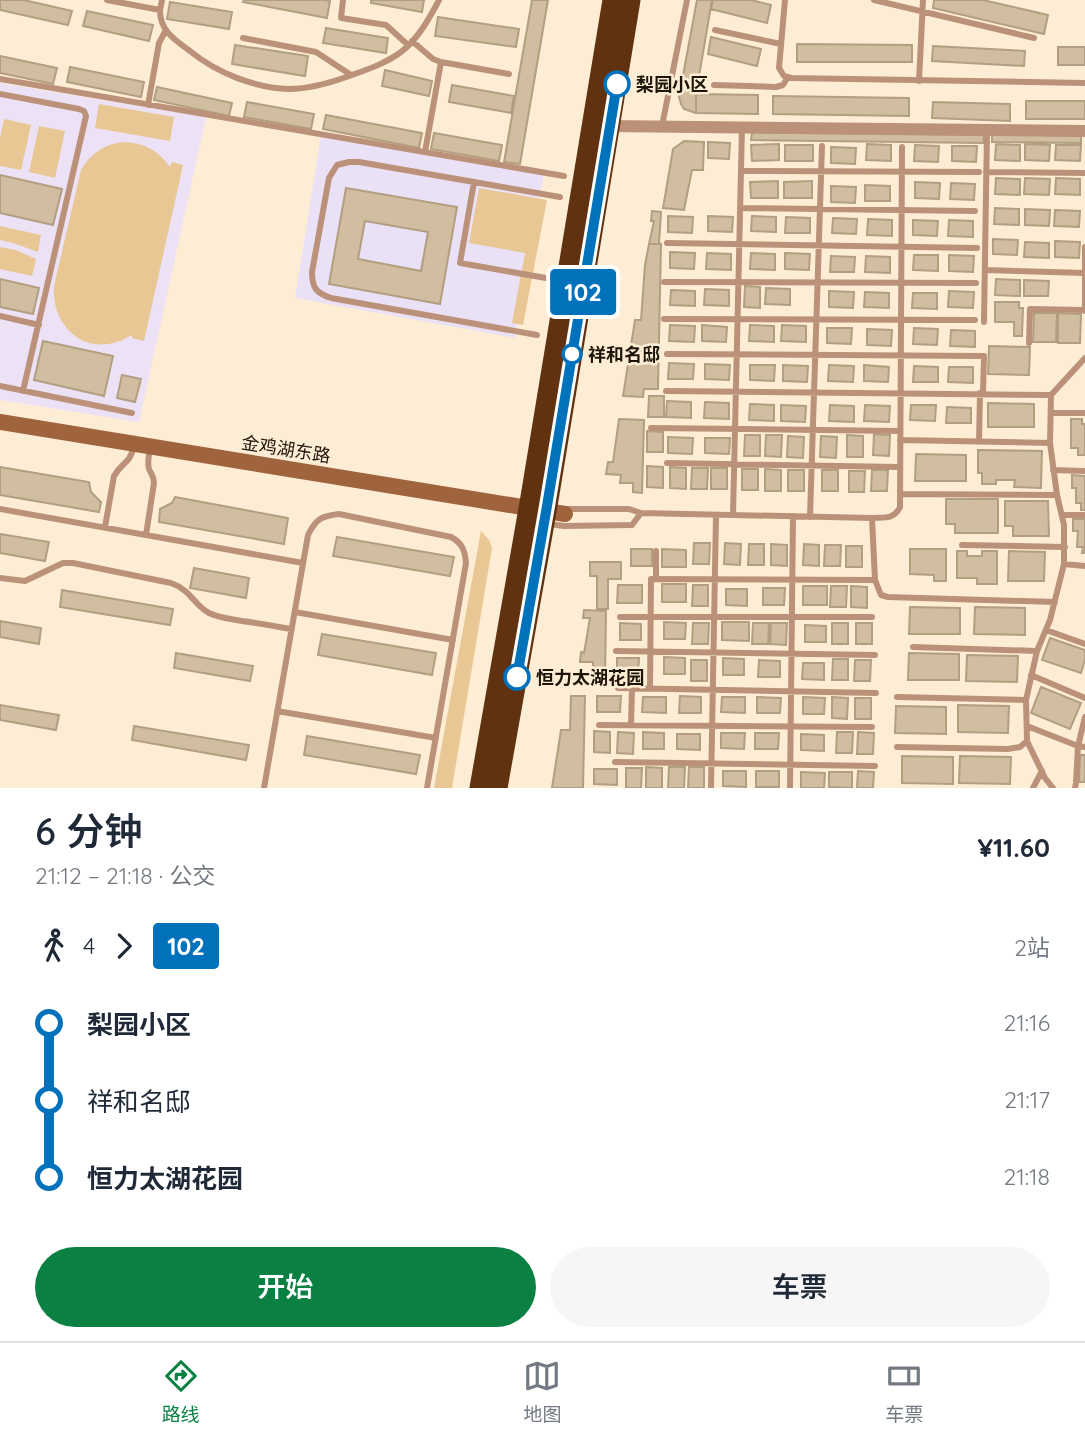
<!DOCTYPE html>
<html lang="zh">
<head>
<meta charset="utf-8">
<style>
  body { margin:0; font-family:Quicksand,"Noto Sans SC",sans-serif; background:#f6f6f7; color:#1f2937; height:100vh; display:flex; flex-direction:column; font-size:26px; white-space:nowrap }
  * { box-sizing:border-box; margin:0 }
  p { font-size:23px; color:#747a83 }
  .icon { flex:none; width:38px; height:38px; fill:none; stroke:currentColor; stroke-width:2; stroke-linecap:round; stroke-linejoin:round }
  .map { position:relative; height:788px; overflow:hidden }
  .panel { display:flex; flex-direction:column; background:#fff; flex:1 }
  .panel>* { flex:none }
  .badge { padding:0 14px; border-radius:5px; font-size:24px; line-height:46px }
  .map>.badge { position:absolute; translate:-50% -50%; box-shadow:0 0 0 4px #fff }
  .legs { display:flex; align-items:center; gap:10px; height:77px; padding:0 35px; font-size:23px }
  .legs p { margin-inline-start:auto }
  .head { display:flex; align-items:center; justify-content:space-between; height:119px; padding:0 35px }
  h1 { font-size:38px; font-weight:600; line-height:52px }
  .primary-button { display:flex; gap:14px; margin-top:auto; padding:14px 35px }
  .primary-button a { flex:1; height:80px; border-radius:42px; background:#0b8043; color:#fff; font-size:28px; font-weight:600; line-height:80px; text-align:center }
  .primary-button a+a { background:#f6f6f7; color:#1f2937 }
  ul { padding:0 35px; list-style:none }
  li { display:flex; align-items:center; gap:24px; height:77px; font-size:26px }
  li i { display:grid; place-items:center; width:10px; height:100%; margin:0 9px; background:currentColor }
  li i::after { content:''; width:18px; height:18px; margin:-9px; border:5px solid; border-radius:50%; background:#fff }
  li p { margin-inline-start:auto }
  li:first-child i { background:linear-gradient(#0000 50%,currentColor 0) }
  li:last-child i { background:linear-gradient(currentColor 50%,#0000 0) }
  .menu { display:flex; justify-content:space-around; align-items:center; height:98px; border-top:2px solid #e0e1e3; background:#fff; font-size:19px; color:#747a83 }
  .menu a { display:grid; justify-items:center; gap:4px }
  .menu .active { color:#0b8043 }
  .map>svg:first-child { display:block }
</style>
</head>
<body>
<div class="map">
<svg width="1085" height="788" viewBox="0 0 1085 788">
  <rect width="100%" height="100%" fill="#feedd5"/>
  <!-- commercial -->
  <path fill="#ebe1f6" d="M321 136 544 173 515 338 295 298Z"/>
  <!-- education -->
  <path fill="#ece1f5" d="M0 83 206 117 139 422 0 400Z"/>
  <!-- green -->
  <path fill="#e9c794" d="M99 104 174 117 170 141 95 128Z
    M4 119 31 125 21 170 0 166V138Z
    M39 126 65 131 55 178 29 172Z
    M124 142C144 143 158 150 170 167L172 162 183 165 144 341 132 338V335C127 337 122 341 117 342 79 354 51 321 54 286L81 170C91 153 104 144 124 142Z
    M479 188 547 200 523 325 512 323 525 253 469 243Z
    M0 226 41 235 38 252 13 243 0 240Z
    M0 247 16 250 36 259 32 276 0 269Z
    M481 531 489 540 492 548 452 788H434Z"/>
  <!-- building -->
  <path fill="#d1bd9f" stroke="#b29e81" stroke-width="2" fill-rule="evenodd" d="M0 0H24L72 11 68 25 0 10Z
    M244 0H324L330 1 327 18 243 2Z
    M371 0H424L422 12 371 3Z
    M532 0H548L520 164 504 162Z
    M697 0H712L696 94V113L684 109 681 104 679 97Z
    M713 0H751L771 5 767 23 711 9Z
    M934 0H983L1048 15 1044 34 933 8Z
    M170 2 232 12 229 29 167 19Z
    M87 11 153 25 149 41 83 26Z
    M438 17 519 29 516 47 435 36Z
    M326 28 388 38 386 53 323 43Z
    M711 37 761 49 757 66 708 54Z
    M797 44 912 45V62H797Z
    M235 45 308 56 305 76 232 64Z
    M933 46 1025 51 1024 66 932 61Z
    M1058 47H1085V65H1058Z
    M0 56 57 68 53 84 0 73Z
    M70 67 144 82 141 97 67 82Z
    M385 70 432 81 429 96 382 86Z
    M452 85 514 96 511 113 449 102Z
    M157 87 232 103 229 116 154 100Z
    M696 94 758 95V114L696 113Z
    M773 96 909 98V116L773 114Z
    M1026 101H1085V119H1026Z
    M247 102 314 114 311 129 244 117Z
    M933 102 1010 104V121L932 118Z
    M326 115 422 133 419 148 323 129Z
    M752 132 984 135 983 143 751 140Z
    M434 133 502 145 499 161 431 149Z
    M992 134 1081 136V143L992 142Z
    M684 141 704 142 703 170H692L684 210 663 208 673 149Z
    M708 142 730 143 729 159 708 158Z
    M779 144V160L752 161 751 145Z
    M867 144 891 145V161L866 160Z
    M996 144 1020 145V161L995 160Z
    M1025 144 1050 145 1049 161 1025 160Z
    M785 145H813V161H785Z
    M915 145 939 146 938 162 914 161Z
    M1056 145H1081L1080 161 1055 160Z
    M952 146H977L976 162 952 161Z
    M831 147 856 148 855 164 831 163Z
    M0 175 62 189 53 225 0 213Z
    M996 178 1020 179V195L995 194Z
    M1025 178 1050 179 1049 195 1024 194Z
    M1056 178 1080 179V195L1055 194Z
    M778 181V198H751L750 182Z
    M812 181V198H784V182Z
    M915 182 940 183 939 199 915 198Z
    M951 183 975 184 974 200 950 199Z
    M865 185 890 186V201H865Z
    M831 186 856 187 855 203 831 202Z
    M346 188 457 207 440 304 329 284ZM365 221 428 232 421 271 358 259Z
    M995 208 1019 209V225L994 224Z
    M1025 209 1050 210 1049 226 1025 225Z
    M1055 210 1080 211 1079 227 1054 226Z
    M652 211 661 212 659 244H649L654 221H651Z
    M668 216 693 217 692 233 668 232Z
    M708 216 733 217 732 232 708 231Z
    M752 216 776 217V232L751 231Z
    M786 217 810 218V233H785Z
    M833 218 857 219 856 234 832 233Z
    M868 219 892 220V236L867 235Z
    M913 220 938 221 937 236 913 235Z
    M949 220 973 221V237L948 236Z
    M993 239 1018 240 1017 255 993 254Z
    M1055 241 1080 242 1079 258 1055 257Z
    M1025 242 1049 243V258L1024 257Z
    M649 244H661L658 389H644L643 397 623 396 635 320H641L645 265Z
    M670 252 695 253 694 269 670 268Z
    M707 253 731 254V270L706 269Z
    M751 253 775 254V270L750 269Z
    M785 253 810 254 809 270 785 269Z
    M914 255H938V271L913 270Z
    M949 255 974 256 973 272 949 271Z
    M831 256 855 257 854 272H830Z
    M866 256 890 257V273L865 272Z
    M0 279 39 288 33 314 0 307Z
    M996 279 1020 280V296L995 295Z
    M1024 280 1049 281 1048 296H1024Z
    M745 286 760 287V308L744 307Z
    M766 288 790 289V305L765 304Z
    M705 289 729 290V306L704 305Z
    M671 290 695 291V306L670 305Z
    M829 291 854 292 853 308 829 307Z
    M949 291 974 292 973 308 948 307Z
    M865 292 889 293V308L864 307Z
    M913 293H937V309L912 308Z
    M995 302H1019V308H1023L1022 336H1014V322H995Z
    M1034 313H1057L1056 342H1033Z
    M1058 313 1081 314 1080 343H1058Z
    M670 325 695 326 694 342 669 341Z
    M702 325 727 327 726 342 702 341Z
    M750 325 774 326V342L749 341Z
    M782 325 806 326V342L781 341Z
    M827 328H852L851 344 827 343Z
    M914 328 938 329 937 345 913 344Z
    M867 329 892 330 891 346 867 345Z
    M951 330 975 331V347L950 346Z
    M43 341 113 356 104 396 34 380Z
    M989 346 1030 347 1029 375 988 374Z
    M669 363 694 364 693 379H668Z
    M705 364 730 365 729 380 705 379Z
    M750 365H775L774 381 750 380Z
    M783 365 808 366 807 382 783 381Z
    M829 365 854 366 853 382 828 381Z
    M864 365 889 367 888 382 864 381Z
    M914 366 938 367V382H913Z
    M949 367H973V383L948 382Z
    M122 375 141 379 135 402 117 398Z
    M649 396H664V417H648Z
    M667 401 691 402V418L666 417Z
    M705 402 729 403V419L704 418Z
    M988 403 1034 404V427H988Z
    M750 404 774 405V421L749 420Z
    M781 405 806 406 805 422 781 421Z
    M830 405 854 406V422L829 421Z
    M865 405 890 406 889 422 864 421Z
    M911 405H936L935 421 910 420Z
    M947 407 971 408V423H946Z
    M619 419 644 420 642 493 633 492V483H620L621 475 606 474 608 462H613Z
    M1071 419H1082V424H1085V455H1078V448H1071Z
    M647 431 663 432V452H647Z
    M874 434 890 435 889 456 873 455Z
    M745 435H760V456H744Z
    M766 435H782L781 457 765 456Z
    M847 435 863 436V457H847Z
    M788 436 804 437 803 458 787 457Z
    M821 436 837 437 836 458 820 457Z
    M668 437 693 438 692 454 668 453Z
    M705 438H730L729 454 705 453Z
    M978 450 1042 451 1041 488 1014 487 1015 480H996V484H982V473H978Z
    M916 454 966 455V481H915Z
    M647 466 663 467V488L647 487Z
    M0 467 89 482 91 492 101 502 99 512 0 495Z
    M670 467 686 468V489L670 488Z
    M692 468H708L707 489H691Z
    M711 468H727V489H711Z
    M742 469H758V490H742Z
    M765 469 781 470V491H765Z
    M788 470H804V491H788Z
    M822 470H838V491H822Z
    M872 470H888L887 491H871Z
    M849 471H865L864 492H849Z
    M1072 475 1085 476V510H1081V503H1076V488H1072Z
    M175 497 288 518 284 544 159 522 160 509 172 503Z
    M946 499H998V533H955V524H946Z
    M1005 501H1048L1049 536H1013V526H1005Z
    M1073 519H1085V553H1082L1083 547H1077L1078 531H1073Z
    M0 534 49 542 45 561 0 553Z
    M337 537 454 557 450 576 333 556Z
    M694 543H710L709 564H693Z
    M725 543 741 544 740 565 724 564Z
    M749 544H764V565H748Z
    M771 544 787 545V566L771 565Z
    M804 544 819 545V566L803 565Z
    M825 545H841L840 566H824Z
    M846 546H862V567H846Z
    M631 549H652V566H631Z
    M662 549 686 550V567H662Z
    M910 549H946V581H934V575L910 574Z
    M957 551H967V556H982V551H997V584H977V578H957Z
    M1009 551 1045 552 1044 581H1008Z
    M590 562H621V579H608V609H597V576H590Z
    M194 568 249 578 246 598 190 588Z
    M662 584H686V602H662Z
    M618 585H642V603H617Z
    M693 585H708V606H692Z
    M803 586H827V605H803Z
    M831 586H847L846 607H830Z
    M851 586 867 587V608L851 607Z
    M763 588H785L784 605H763Z
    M726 589H747V606L726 605Z
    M62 590 173 609 170 625 60 607Z
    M910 607 960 608V634H909Z
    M975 607 1025 608V635L974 634Z
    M584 610 606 611 605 682H593V662H580L581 652 584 653 590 618H583Z
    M0 621 41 628 39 644 0 637Z
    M664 622 686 623 685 639H664Z
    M722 622H749V641L722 640Z
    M620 623 641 624V640H620Z
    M693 623H709L708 644H692Z
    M753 623H769L768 644H752Z
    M771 623H787L786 645 770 644Z
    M832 623H848V644H832Z
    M856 623H872V644H856Z
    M805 625 826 626V642H805Z
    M322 634 436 653 432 675 318 655Z
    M1050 638 1085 650V660L1081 673 1042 660Z
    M176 653 253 666 250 681 174 668Z
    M909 653 959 654V680H908Z
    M967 655 1018 656 1017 682 966 681Z
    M664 657 685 658V674H664Z
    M617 658H639L638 675 617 674Z
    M723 658 744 659V675H723Z
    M833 659H848V680H832Z
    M691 660H707V681H691Z
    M759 660 780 661V677H758Z
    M855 660H871L870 681H854Z
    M803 663H824V680L802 679Z
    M1041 687 1081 703 1070 729 1031 713Z
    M571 696H585L583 788H552L561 730H570Z
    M597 696H621L620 712H597Z
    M680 696 701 697V713H679Z
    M643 697H666V713L642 712Z
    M722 697H745V713L721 712Z
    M757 697 781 698 780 713H757Z
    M803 697 825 698 824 714H803Z
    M832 697 848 698 847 719 832 718Z
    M855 698H871V719H855Z
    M0 705 59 715 56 730 0 720Z
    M958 705 1009 706 1008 733 958 732Z
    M896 706 946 707V734L895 733Z
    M134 726 249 745 246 760 132 740Z
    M594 731 610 732V753L594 752Z
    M618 732 634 733 633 754 617 753Z
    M643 732 664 733V749H643Z
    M837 732H853L852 753H836Z
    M858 732 874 733 873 754H857Z
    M721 733H745L744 749 721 748Z
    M755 733H779L778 749H755Z
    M677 734H700V750L677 749Z
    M801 734 824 735V751L801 750Z
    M307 736 420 755 416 774 304 755Z
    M1080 755H1085V782H1079Z
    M902 756 953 757V784L902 783Z
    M960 756 1011 757 1010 784 959 783Z
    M646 767 662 768V788H646Z
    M669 767H685L684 788H668Z
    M689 767H704V788H688Z
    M626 768H642L641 788H626Z
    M594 769H617V785L594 784Z
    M723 771H746V787L723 786Z
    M756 771H779V787H756Z
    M858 771 874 772 873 788H857Z
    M801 772 825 773 824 788H801Z
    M829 772H852V788L829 787Z"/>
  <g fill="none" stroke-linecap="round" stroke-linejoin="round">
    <!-- lane -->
    <path stroke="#bb9279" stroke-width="6" d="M107 0 160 10 162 0
      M343 0 341 18 386 25 408 45
      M785 0 779 68 784 76 791 78 1085 83
      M874 0 1034 38
      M160 10C160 31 174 39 190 51 217 73 255 88 289 89 310 89 333 82 352 75 369 69 386 63 401 52 418 39 429 19 439 0
      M715 30 781 44
      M243 38 316 52 351 75
      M412 41 433 59 441 62 509 74
      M0 79 564 176
      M919 81 923 0
      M714 85 776 87 783 85 788 77
      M0 94 79 109 84 111 86 116 23 391
      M148 105 159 43 166 30
      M662 126 687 0
      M425 152 441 62
      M741 171 979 172
      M986 172 1085 173
      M474 182 560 197
      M740 208 975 211
      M667 243 977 248
      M985 270 1085 273V247
      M1085 273V311
      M664 282 976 283
      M0 316 39 325
      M664 319 975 320
      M984 322 987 130
      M537 335 331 298C316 293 312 288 312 272L329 178 337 165 349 162H359L474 182 460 263 546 278
      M1029 343 1030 309 1084 310
      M667 354 984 356 983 393
      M0 386 132 413
      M666 391 1051 395
      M1051 413H1085
      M651 428 900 431
      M900 440 1050 443
      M979 442 980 393
      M667 463 900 467
      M1053 470 1085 471
      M900 494 1057 495
      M0 509 303 563
      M641 513 872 518C884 517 894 520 900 507L902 147
      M733 515 742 127
      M1063 515H1085
      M810 517 822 146
      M872 518 875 580 881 595 888 597 1055 602
      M549 524 564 526 632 525 641 513 629 509H565
      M105 527 114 476C122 462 130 464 134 446
      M146 535 154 483C154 476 151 474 149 469 147 462 149 455 150 448
      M962 545 1065 547
      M1064 564 1085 566
      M0 578 25 581 63 563H73L171 583C191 590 194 605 209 613 219 618 231 619 242 621 258 623 275 626 291 629
      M656 579V551
      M295 612 453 640
      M620 617H872
      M1046 630 1085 644
      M913 647 1037 651
      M616 651 875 655
      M1031 675 1085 698
      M618 688 876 693
      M650 689 651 579 875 580
      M897 697 1026 700
      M277 711 436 738
      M599 725 872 727
      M631 725 632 689
      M1027 726 1078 746 1085 747
      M897 747 1008 749 1020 747 1027 741
      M615 762 875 766
      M264 788 308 535C316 519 321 516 339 514L451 537C462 543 465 550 466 563L427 788
      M711 788 716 515
      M790 788 793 516
      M1033 788 1042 771
      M1053 788 1045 778 1027 741 1026 700 1037 651 1050 620 1064 564V525L1057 495 1050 443 1051 395 1085 358
      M1075 788 1076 783 1078 746 1085 717"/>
    <!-- street -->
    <path stroke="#bb9279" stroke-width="12" d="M606 126 1085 131"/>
    <!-- secondary -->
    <path stroke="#9f643d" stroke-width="16" d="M0 422 565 514"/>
    <!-- highway -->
    <path stroke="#61320f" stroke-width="21" d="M480 788 530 503 613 0
      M497 788 547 506 630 0"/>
  </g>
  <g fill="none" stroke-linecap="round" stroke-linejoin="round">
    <defs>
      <path id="line-1" d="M517 677 547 506 617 84"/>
    </defs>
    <!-- line-1 casing -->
    <use href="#line-1" stroke="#fff" stroke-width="16"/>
    <!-- line-1 -->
    <use href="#line-1" stroke="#0072bc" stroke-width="10"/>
  </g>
  <!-- markers -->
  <g fill="#fff" stroke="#0072bc" stroke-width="3.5">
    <circle cx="617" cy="84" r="12"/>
    <circle cx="572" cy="354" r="9"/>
    <circle cx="517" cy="677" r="12"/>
  </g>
  <g text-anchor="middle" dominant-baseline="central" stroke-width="5" stroke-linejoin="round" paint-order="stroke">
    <!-- stop labels -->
    <g font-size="18" font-weight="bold" fill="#1d150a" stroke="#feedd5" text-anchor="start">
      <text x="636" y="84">梨园小区</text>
      <text x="588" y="354">祥和名邸</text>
      <text x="536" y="677">恒力太湖花园</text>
    </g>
    <!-- street labels -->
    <g font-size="18" fill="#1d150a" stroke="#feedd5">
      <text transform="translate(286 449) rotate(9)">金鸡湖东路</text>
    </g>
  </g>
</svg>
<b class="badge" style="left:583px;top:292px;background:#0072bc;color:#fff">102</b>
</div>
<section class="panel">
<div class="head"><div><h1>6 分钟</h1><p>21:12 – 21:18 · 公交</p></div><b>¥11.60</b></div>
<div class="legs"><svg class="icon" aria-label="walk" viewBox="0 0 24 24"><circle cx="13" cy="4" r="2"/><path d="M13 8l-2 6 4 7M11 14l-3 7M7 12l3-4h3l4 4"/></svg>4<svg class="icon" aria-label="forward" viewBox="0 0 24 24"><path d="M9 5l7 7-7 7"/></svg><b class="badge" style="background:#0072bc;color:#fff">102</b><p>2站</p></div>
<ul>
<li><i style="color:#0072bc"></i><b>梨园小区</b><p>21:16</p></li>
<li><i style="color:#0072bc"></i><span>祥和名邸</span><p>21:17</p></li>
<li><i style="color:#0072bc"></i><b>恒力太湖花园</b><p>21:18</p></li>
</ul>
<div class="primary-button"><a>开始</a><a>车票</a></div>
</section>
<nav class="menu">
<a class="active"><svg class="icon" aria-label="directions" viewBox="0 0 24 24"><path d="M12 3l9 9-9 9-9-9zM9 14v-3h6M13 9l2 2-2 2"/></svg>路线</a>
<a><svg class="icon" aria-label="map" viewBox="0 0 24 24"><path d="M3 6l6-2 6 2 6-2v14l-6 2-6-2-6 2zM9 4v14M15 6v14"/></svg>地图</a>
<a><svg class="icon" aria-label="tickets" viewBox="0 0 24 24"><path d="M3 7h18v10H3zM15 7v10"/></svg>车票</a>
</nav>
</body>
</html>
